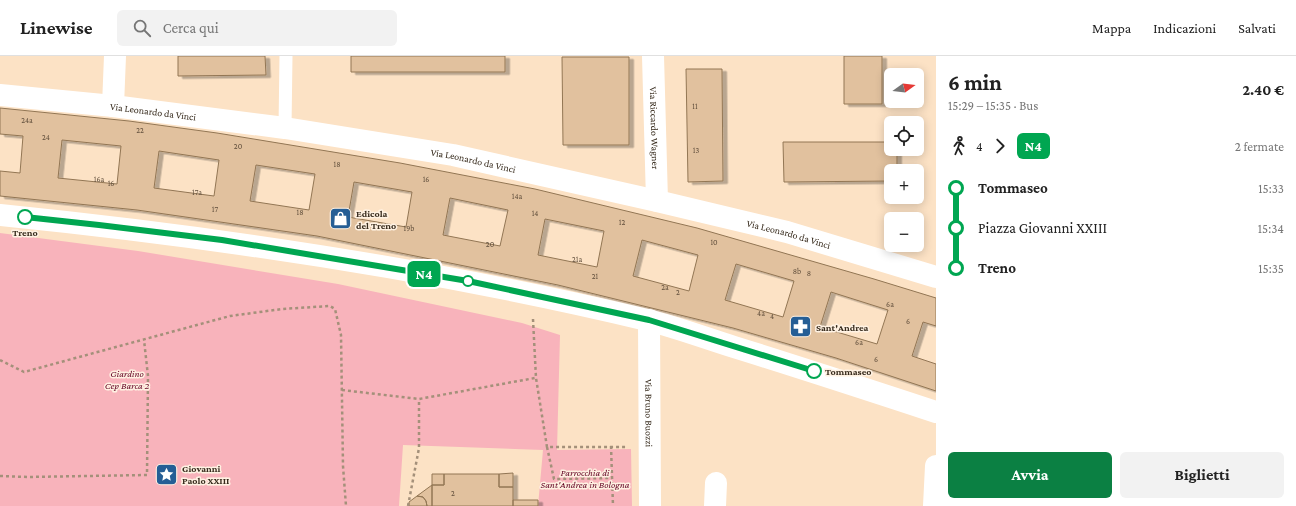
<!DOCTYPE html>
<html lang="it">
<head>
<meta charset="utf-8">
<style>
  body { margin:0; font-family:"Crimson Pro",serif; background:#f2f2f2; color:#222; height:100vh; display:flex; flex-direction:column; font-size:15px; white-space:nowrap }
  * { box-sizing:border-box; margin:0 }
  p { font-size:13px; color:#767676 }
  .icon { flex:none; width:22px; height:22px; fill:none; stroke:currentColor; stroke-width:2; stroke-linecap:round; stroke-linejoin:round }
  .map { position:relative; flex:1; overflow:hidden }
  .panel { display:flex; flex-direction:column; background:#fff; width:360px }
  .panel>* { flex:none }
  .badge { padding:0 8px; border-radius:6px; font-size:14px; line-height:26px }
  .needle { width:26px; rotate:75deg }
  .fabs { position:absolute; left:884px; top:12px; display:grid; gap:8px }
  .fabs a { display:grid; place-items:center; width:40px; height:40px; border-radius:6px; background:#fff; box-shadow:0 2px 10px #0003; font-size:20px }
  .map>.badge { position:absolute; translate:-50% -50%; box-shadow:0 0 0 2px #fff }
  .legs { display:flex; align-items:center; gap:6px; height:44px; padding:0 12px; font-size:13px }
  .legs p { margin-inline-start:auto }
  .head { display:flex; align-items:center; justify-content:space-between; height:68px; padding:0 12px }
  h1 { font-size:22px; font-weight:700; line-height:30px }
  .cta { display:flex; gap:8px; margin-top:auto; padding:8px 12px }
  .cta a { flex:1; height:46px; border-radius:6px; background:#0b8043; color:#fff; font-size:16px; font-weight:700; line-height:46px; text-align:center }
  .cta a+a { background:#f2f2f2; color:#222 }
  ul { padding:0 12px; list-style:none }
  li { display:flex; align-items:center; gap:14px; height:40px; font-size:15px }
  li i { display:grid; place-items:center; width:6px; height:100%; margin:0 5px; background:currentColor }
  li i::after { content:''; width:10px; height:10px; margin:-5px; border:3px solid; border-radius:50%; background:#fff }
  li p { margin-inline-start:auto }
  li:first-child i { background:linear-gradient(#0000 50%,currentColor 0) }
  li:last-child i { background:linear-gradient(currentColor 50%,#0000 0) }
  header { display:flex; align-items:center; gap:24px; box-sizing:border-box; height:56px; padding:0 20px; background:#fff; border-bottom:1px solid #e0e0e0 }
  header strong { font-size:19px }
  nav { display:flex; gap:22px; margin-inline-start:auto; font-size:14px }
  .search { width:280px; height:36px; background:#f2f2f2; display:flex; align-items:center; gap:10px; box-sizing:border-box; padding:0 14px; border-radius:6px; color:#767676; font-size:15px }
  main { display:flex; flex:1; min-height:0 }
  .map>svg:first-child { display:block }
</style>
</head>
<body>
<header>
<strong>Linewise</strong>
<div class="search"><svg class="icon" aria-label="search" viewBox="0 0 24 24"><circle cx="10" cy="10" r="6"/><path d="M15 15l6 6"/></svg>Cerca qui</div>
<nav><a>Mappa</a><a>Indicazioni</a><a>Salvati</a></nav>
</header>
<main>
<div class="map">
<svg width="936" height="450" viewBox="0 0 936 450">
  <defs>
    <filter id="shadow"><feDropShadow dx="4.5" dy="2.5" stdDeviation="0" flood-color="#0004"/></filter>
  </defs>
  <rect width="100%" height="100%" fill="#fce2c5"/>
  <!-- green -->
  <path fill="#f8b3bb" d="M0 177 138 195 338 228 522 267 560 279 557 394 631 393 632 450H538L543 394 403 389 399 450H0Z"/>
  <!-- building -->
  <path fill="#e1c19e" stroke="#927654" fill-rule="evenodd" filter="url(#shadow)" d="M178 0H265L266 19 178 20Z
    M351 0H505V16H351Z
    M844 0H882V48H844Z
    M562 1H629V89H563Z
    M686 13H722L723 125 688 126Z
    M0 52 129 65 217 77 400 107 535 133 697 172 874 223 936 242V270L923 266 912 300 936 308V335L836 302 733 272 558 229 317 180 137 154 0 140V115L20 117 23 80 0 78ZM62 84 121 90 117 128 58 122ZM159 95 219 104 214 140 154 132ZM256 109 315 118 309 154 250 145ZM354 126 412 136 406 171 348 161ZM450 142 508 154 500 190 443 179ZM545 163 604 175 597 211 538 199ZM642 184 698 199 689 235 633 220ZM736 208 794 225 783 261 725 244ZM831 236 888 254 877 288 820 271Z
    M783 86H891V93H897V115H891V125L784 126Z
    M513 417V431H499V418Z
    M432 418H444V429H432Z
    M444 418H499V431H513V450H432V429H444Z
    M432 429V450H427L426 445 423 441 417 440Z
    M417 440 423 441 426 445 427 450H409V446Z
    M513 444H538V450H513Z"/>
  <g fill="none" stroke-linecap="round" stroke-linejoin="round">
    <!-- path -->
    <path stroke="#a4907a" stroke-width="2.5" stroke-dasharray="3 3" stroke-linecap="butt" d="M533 263 536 322 547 391H626
      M0 304 24 316 230 260 282 253 330 250 335 253 341 279 343 410 346 450
      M342 334 419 343 535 322
      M611 390 613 450
      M547 391 554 423 612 422
      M0 420 28 421 147 419 148 320 144 284
      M408 450 419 392V343"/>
    <!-- lane -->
    <path stroke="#fff" stroke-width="13" d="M285 72 286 0"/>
    <!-- street -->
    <g stroke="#fff" stroke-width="22">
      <path id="s1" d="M653 0 657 145"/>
      <path id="s2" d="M0 39 113 50 285 72 453 99 657 145 787 176 936 221"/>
      <path d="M113 50 115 0"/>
      <path d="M0 159C217 181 434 213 647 264 676 271 705 282 734 291 802 312 869 334 936 356"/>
      <path id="s3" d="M649 264 650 450"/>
      <path d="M715 450 716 427"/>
      <path d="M934 450 936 410"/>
    </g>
  </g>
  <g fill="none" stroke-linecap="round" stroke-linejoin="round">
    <defs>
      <path id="line-1" d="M25 161 99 169 222 184 468 225 649 264 814 315"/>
    </defs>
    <!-- line-1 casing -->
    <use href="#line-1" stroke="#fff" stroke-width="9"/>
    <!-- line-1 -->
    <use href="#line-1" stroke="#00a651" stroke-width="6"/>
  </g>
  <!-- icons -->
  <defs>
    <symbol id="shop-square" viewBox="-11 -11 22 22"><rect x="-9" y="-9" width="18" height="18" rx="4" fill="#255e95" stroke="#fff2e3"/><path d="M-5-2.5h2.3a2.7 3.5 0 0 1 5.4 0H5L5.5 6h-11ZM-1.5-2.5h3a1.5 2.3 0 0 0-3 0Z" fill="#fff"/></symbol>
    <symbol id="pharmacy-square" viewBox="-11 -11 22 22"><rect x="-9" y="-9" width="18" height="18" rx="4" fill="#255e95" stroke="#fff2e3"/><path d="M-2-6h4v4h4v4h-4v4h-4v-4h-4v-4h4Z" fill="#fff"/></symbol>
    <symbol id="sight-square" viewBox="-11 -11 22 22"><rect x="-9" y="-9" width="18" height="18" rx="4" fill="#255e95" stroke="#fff2e3"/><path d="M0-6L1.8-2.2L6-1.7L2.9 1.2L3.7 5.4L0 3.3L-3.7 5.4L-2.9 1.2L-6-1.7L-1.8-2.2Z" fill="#fff"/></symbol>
  </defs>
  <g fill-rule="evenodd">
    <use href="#shop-square" x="328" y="150" width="25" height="25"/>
    <use href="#pharmacy-square" x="788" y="258" width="25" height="25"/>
    <use href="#sight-square" x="154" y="406" width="25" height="25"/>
  </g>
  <!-- markers -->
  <g fill="#fff" stroke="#00a651" stroke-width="2">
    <circle cx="25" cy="161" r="7"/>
    <circle cx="468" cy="225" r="5"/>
    <circle cx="814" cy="315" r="7"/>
  </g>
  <g text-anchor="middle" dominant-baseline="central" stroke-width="3" stroke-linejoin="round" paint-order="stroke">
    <!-- number labels -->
    <g font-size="8" fill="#62503d">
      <text x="695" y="50">11</text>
      <text x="27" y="64">24a</text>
      <text x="140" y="74">22</text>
      <text x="46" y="81">24</text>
      <text x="238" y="90">20</text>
      <text x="696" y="94">13</text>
      <text x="337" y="108">18</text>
      <text x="99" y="123">16a</text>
      <text x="426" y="123">16</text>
      <text x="111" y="127">16</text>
      <text x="197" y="136">17a</text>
      <text x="517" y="140">14a</text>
      <text x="215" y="153">17</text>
      <text x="300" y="156">18</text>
      <text x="535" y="157">14</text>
      <text x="622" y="166">12</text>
      <text x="409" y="172">19b</text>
      <text x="714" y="186">10</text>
      <text x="490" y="188">20</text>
      <text x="577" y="203">21a</text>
      <text x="797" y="215">8b</text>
      <text x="809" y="217">8</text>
      <text x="595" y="220">21</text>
      <text x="665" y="231">2a</text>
      <text x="678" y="236">2</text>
      <text x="890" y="248">6a</text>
      <text x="761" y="257">4a</text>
      <text x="772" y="260">4</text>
      <text x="908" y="265">6</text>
      <text x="859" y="286">6a</text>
      <text x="876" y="303">6</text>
      <text x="453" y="437">2</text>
    </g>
    <!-- street labels -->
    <g font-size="10" fill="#372b1d" stroke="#fff2e3">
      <text stroke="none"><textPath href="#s2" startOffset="154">Via Leonardo da Vinci</textPath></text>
      <text stroke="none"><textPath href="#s1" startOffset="72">Via Riccardo Wagner</textPath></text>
      <text stroke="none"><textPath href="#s2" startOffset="478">Via Leonardo da Vinci</textPath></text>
      <text stroke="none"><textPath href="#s2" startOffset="802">Via Leonardo da Vinci</textPath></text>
      <text stroke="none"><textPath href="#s3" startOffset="93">Via Bruno Buozzi</textPath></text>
    </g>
    <!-- poi labels -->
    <g font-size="10" font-weight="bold" fill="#372b1d" stroke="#fff2e3" text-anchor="start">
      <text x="356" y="157">Edicola<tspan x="356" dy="12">del Treno</tspan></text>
      <text x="816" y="271">Sant'Andrea</text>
      <text x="182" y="412">Giovanni<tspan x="182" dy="12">Paolo XXIII</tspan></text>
    </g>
    <!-- stop labels -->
    <g font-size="10" font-weight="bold" fill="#372b1d" stroke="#fff2e3">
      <text x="25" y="176">Treno</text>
      <text x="825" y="315" text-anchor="start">Tommaseo</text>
    </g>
    <!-- park labels -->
    <g font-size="10" font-style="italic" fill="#660525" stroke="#fff2e3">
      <text x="127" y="317">Giardino<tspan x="127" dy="12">Cep Barca 2</tspan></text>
      <text x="585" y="416">Parrocchia di<tspan x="585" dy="12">Sant'Andrea in Bologna</tspan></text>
    </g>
  </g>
</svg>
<div class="fabs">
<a><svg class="needle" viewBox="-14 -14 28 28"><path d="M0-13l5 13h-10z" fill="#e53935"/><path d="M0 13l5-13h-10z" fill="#767676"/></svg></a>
<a><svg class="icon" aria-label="locate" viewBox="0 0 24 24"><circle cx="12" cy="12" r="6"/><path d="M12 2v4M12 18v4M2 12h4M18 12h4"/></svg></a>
<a>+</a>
<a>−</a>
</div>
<b class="badge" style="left:424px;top:218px;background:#00a651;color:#fff">N4</b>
</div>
<section class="panel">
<div class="head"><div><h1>6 min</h1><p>15:29 – 15:35 · Bus</p></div><b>2.40 €</b></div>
<div class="legs"><svg class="icon" aria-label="walk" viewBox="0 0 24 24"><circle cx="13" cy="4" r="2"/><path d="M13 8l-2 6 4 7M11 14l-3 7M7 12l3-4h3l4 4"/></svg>4<svg class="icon" aria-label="forward" viewBox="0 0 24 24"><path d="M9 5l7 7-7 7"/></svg><b class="badge" style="background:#00a651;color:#fff">N4</b><p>2 fermate</p></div>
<ul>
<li><i style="color:#00a651"></i><b>Tommaseo</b><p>15:33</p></li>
<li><i style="color:#00a651"></i><span>Piazza Giovanni XXIII</span><p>15:34</p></li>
<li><i style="color:#00a651"></i><b>Treno</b><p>15:35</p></li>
</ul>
<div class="cta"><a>Avvia</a><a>Biglietti</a></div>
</section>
</main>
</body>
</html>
